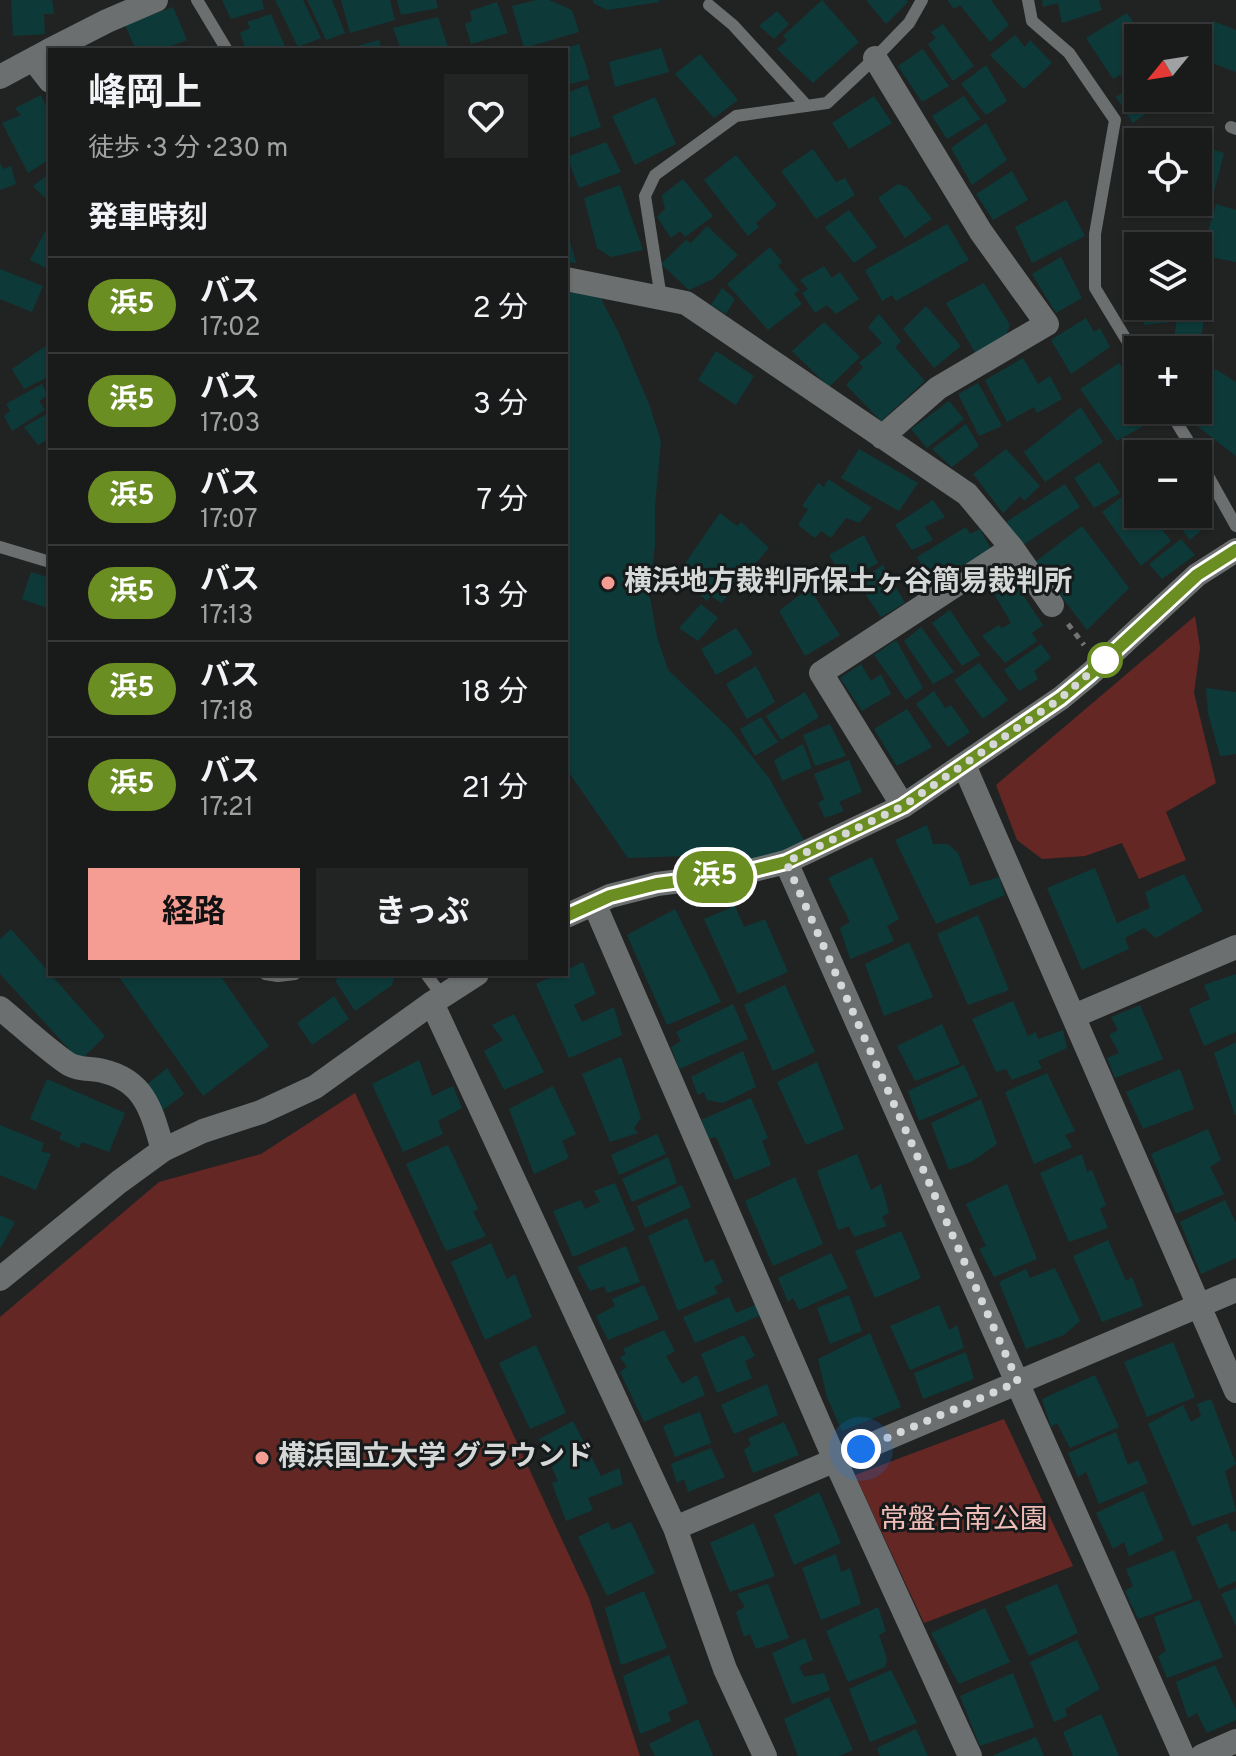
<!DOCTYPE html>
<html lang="ja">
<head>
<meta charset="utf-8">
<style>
  body { margin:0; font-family:Overpass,"Noto Sans JP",sans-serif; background:#222323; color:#f1f3f6; height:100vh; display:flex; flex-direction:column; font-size:30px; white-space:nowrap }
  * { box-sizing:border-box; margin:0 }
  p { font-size:26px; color:#9fa1a2 }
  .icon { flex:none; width:44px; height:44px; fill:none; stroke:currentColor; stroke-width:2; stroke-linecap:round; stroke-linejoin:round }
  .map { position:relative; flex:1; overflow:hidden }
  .drawer { position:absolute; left:48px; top:48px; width:520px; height:928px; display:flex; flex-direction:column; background:#191a1a; border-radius:0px; box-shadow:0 2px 6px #0004,0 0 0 2px #373839 }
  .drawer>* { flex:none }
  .badge { padding:0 16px; border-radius:26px; font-size:28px; line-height:52px }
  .needle { width:52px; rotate:240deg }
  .controls { position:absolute; left:1124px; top:24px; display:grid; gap:16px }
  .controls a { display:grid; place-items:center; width:88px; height:88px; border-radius:0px; background:#191a1a; box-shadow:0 2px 6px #0004,0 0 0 2px #373839; font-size:40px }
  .you { position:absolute; width:40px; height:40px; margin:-20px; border:6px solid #fff; border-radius:50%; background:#1a73e8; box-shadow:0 0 0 12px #1a73e833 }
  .map>.badge { position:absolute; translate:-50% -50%; box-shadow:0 0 0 4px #fff }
  h2 { padding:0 40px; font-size:30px; line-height:72px }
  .round { display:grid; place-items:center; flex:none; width:84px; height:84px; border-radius:0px; background:#222323 }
  .overview { display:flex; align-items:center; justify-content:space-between; height:136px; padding:0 40px }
  h1 { font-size:38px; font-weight:700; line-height:60px }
  .button { display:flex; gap:16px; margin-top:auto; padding:16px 40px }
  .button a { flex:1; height:92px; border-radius:0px; background:#f59c93; color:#111; font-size:32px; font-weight:700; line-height:92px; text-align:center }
  .button a+a { background:#222323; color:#f1f3f6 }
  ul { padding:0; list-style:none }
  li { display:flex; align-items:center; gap:24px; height:96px; padding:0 40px; border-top:2px solid #373839 }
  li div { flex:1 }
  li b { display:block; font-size:30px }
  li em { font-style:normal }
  li .badge { min-width:88px; font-weight:700; text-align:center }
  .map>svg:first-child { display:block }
</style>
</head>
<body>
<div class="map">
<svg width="1236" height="1756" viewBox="0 0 1236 1756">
  <rect width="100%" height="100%" fill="#212323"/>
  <!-- green -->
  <path fill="#642724" d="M1195 616 1200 648 1194 693 1216 783 1166 812 1186 860 1139 879 1122 843 1085 856 1042 859 1017 840 996 785Z
    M355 1093 589 1598 640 1756H0V1317L159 1182 261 1154Z
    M1004 1419 1073 1566 924 1623 855 1475Z"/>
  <!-- building -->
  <path fill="#0d3a39" d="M11 0H52L54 14H44L45 34 13 36Z
    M222 0H262L264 9 231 19Z
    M275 0H303L321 38 298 47Z
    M307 0H332L345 33 326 40Z
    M341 0H390L395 20 350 33Z
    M397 0H436L438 8 401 15Z
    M536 0H549L572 10 579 32 524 48 512 6Z
    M593 0H659V2L607 10 593 3Z
    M822 0 859 42 813 83 777 49 787 40 783 36Z
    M866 0H906L908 2 886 24Z
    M947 0H991L1009 25 990 42 960 5 954 9Z
    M1042 0H1099L1102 10 1062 23 1058 3 1043 7Z
    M497 2 508 33 471 44 465 24 472 21 470 11Z
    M173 7 187 40 160 50H136L125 25Z
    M777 11 789 24 774 39 759 26Z
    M1127 13 1144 38H1138V73L1129 80 1120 75 1113 79 1086 38Z
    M271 14 286 49 266 50 265 48 246 50 240 33 250 28 247 22Z
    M438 17 449 50H401L393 28Z
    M1213 21 1236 30V72L1198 58Z
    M943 24 974 66 953 81 928 44 936 38 931 32Z
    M1015 35 1025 47 1030 40 1052 63 1024 89 990 55Z
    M379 40 382 50H346V49Z
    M579 44 590 79 566 85V48Z
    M661 48 669 72 615 87 609 62Z
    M923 49 949 86 922 102 898 66Z
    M700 54 738 100 714 118 675 74Z
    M986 65 1007 101 986 115 961 84Z
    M1138 82V98H1162L1163 101 1133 123 1116 97Z
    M587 85 601 127 566 139V93Z
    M41 95 50 115V159L28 173 2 123 21 115 15 108Z
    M874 96 892 123 849 149 832 123Z
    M964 96 980 119 947 139 932 116Z
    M655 97 676 144 635 165 612 116Z
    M986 123 1007 160 972 185 951 148Z
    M606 142 621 172 579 188 567 157Z
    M1198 145 1224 153 1214 192H1204L1198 204Z
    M813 149 836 182 845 178 855 195 816 219 781 171Z
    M736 155 777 205 756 223 759 227 748 236 704 180Z
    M0 163 3 169 11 166 16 184 0 190Z
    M1012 171 1028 200 993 220 976 194Z
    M50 173V203L33 186Z
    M683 179 713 216 685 237 680 231 671 238 657 217 665 209 662 195Z
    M898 184 907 187 932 219 905 238 878 198Z
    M620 185 643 250 611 257 597 248 584 198Z
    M1066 200 1085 236 1032 263 1015 227Z
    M1216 204 1236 210V262L1201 255Z
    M849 210 877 247 854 263 825 227Z
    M947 224 969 260 896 301 892 295 882 301 865 270Z
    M48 226 50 227V270L30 260Z
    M707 226 738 255 713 279 689 290 661 264 686 240 691 243Z
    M566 230H567L576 263 566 262Z
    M770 247 782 262 778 266 799 290 794 294 802 304 768 330 727 284Z
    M1061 257 1082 298 1056 313 1032 274Z
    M824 266 832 278 840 272 859 299 836 314 827 305 815 313 802 293 808 289 800 280Z
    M0 269 43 286 32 312 0 299Z
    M566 279 598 285 603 303 618 331 649 404 661 441 655 506V546L649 592 657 637 668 670 729 728 769 778 810 851 707 878 684 856 628 858 566 768Z
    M984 283 1010 325 1005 337 976 354 946 303Z
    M1198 283 1210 285 1200 343 1174 339 1179 306H1198Z
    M722 288 735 299 726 314 711 305Z
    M926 306 961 346 934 368 903 329Z
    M1141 306H1172V322L1144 325Z
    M879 314 901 341 895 347 925 381 881 421 846 385 863 367 859 363 882 343 868 327Z
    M1086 318 1094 332 1100 328 1110 347 1071 374 1051 340Z
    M824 322 860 357 829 387 792 351Z
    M50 343V376L24 389 12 369Z
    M716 351 754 376 736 405 698 380Z
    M1023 358 1038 384 1050 376 1062 399 1037 413 1034 407 1007 422 985 380Z
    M1119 363 1138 390V410H1145L1150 422 1117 441 1080 389Z
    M1215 369 1236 382V456L1188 419 1193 410H1198V402L1209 385 1203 382Z
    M978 383 1002 426 979 436 958 394Z
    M42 384 48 395 39 401 45 410 12 431 4 416 10 411 6 404Z
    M949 401 964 419 927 448 911 429Z
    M1081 407 1103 442 1045 482 1024 452Z
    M50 412V438L38 445 24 427Z
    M966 424 979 446 952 467 932 449Z
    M859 449 918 483 899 511 841 478Z
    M1006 449 1040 486 1024 501 1020 496 1003 513 973 474Z
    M1099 462 1120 493 1094 508 1074 478Z
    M828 479 872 508 859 523 846 518 831 538 821 531 815 538 798 525 808 509 802 506 818 483 824 487Z
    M1065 484 1080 507 1023 545 1006 522Z
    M1131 490 1138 498V514H1150L1171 541 1141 566 1102 512Z
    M933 500 945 517 925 527 933 540 912 550 895 525Z
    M1198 502 1211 522 1190 540 1170 514H1198Z
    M720 513 737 526 741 522 769 548 721 603 711 596 707 601 677 575Z
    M1082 526 1129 588 1087 630 1035 562Z
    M966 527 970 534 980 529 991 549 932 585 917 557Z
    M864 535 878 563 845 581 829 555Z
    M1181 539 1195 555 1162 579 1149 564Z
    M883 565 905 603 881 617 857 582Z
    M1007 571 1043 625 1032 633 1037 641 1005 663 982 636 999 625 1002 628 1011 623 988 583Z
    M31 572 50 578V609L22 599Z
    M809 588 840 635 805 656 779 611Z
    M701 604 718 618 698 641 679 628Z
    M950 610 980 655 962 666 932 623Z
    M921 627 954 672 933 684 904 641Z
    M736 628 753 654 716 675 701 649Z
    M896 640 923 688 906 700 874 655Z
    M1041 644 1051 658 1034 671 1038 679 1019 691 1004 670Z
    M979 663 1008 700 983 719 954 680Z
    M861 664 871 681 881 674 891 694 862 711 840 678Z
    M756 666 775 702 747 719 726 684Z
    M1206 688 1236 692V754L1220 756 1208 713Z
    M934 691 945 708 951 705 970 732 948 747 916 704Z
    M805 692 819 717 781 740 766 716Z
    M907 709 932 747 897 766 874 729Z
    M761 717 778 742 755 756 740 729Z
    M830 724 846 756 815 766 803 735Z
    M803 744 812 768 782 781 774 760Z
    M849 760 862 792 839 802 844 811 825 818 818 803 824 799 814 774Z
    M927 825 933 844H948L958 853 970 886 999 877 1005 895 936 924 895 840Z
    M872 857 899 919 887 926 894 941 850 959 840 928 850 922 828 878Z
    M1095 868 1117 923 1150 908 1145 892 1184 874 1203 911 1156 938 1144 928 1125 938 1129 949 1082 970 1047 888Z
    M735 906 744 927 765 919 788 972 738 994 704 919Z
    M675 909 721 1002 667 1025 627 935Z
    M978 915 1009 990 968 1005 937 934Z
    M11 929 105 1036 80 1061 0 974V939Z
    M909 942 933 997 884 1016 865 964Z
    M583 962 596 994 574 1005 582 1022 614 1007 622 1035 569 1058 536 984 558 974H566V970Z
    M117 974H219L269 1046 203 1096Z
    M343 974H392L394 976 392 985 355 1011 335 980Z
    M1236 974V1032L1204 1046 1189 1009 1210 999 1204 985Z
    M785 985 815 1052 773 1071 744 1005Z
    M334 996 349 1019 312 1045 297 1023Z
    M1013 1001 1028 1036 1036 1032 1038 1039 1063 1030 1067 1048 1038 1061 1042 1068 1012 1080 1006 1069 996 1072 972 1019Z
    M733 1004 748 1039 679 1069 671 1047 681 1041 676 1032Z
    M1140 1005 1163 1059 1115 1078 1107 1058 1119 1053 1109 1035 1118 1030 1111 1017Z
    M514 1014 544 1072 504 1090 484 1051 503 1040 492 1025Z
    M942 1024 960 1064 915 1081 897 1046Z
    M1236 1042V1115H1235L1214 1053Z
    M743 1051 756 1087 723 1103 707 1100 704 1092 698 1095 691 1077Z
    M621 1057 641 1118 634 1128 638 1133 610 1142 582 1074Z
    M419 1060 432 1096 453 1086 462 1108 438 1121 443 1134 403 1152 372 1084Z
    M817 1062 844 1129 806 1145 777 1082Z
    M964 1065 978 1096 919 1121 908 1091Z
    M167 1068 184 1094 162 1111 144 1087Z
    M1180 1069 1194 1109 1143 1129 1126 1092Z
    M1047 1073 1075 1131 1065 1135 1072 1147 1034 1164 1005 1092Z
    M47 1079 125 1113 109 1152 82 1142 79 1148 59 1139 62 1133 30 1119Z
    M553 1086 576 1134 562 1141 569 1158 534 1174 509 1109Z
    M751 1098 768 1138 762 1141 771 1165 735 1180 716 1137 708 1139 701 1120Z
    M981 1099 997 1144 971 1162 949 1170 931 1123Z
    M0 1125 44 1143 41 1151 51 1154 36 1190 0 1175Z
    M1208 1129 1221 1160 1210 1167 1224 1194 1176 1214 1151 1154Z
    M657 1134 666 1154 619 1175 611 1155Z
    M448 1145 478 1209 473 1212 486 1236 446 1251 406 1164Z
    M857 1154 871 1190 881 1184 889 1213 882 1217 887 1226 854 1237 849 1226 838 1230 817 1171Z
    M1082 1154 1087 1172 1092 1170 1106 1205 1100 1209 1108 1228 1069 1242 1040 1173Z
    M668 1157 677 1183 632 1202 622 1179Z
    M795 1177 823 1244 773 1266 745 1201Z
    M615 1183 635 1230 573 1257 553 1211 581 1200 585 1209 600 1202 594 1191Z
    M1007 1184 1037 1259 994 1277 979 1249 986 1246 966 1204Z
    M682 1185 691 1207 645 1228 637 1206Z
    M1225 1200 1236 1223V1258L1201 1274 1180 1222Z
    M0 1215 15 1222 0 1249Z
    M687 1218 705 1263 713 1259 723 1282 714 1287 718 1293 678 1311 648 1236Z
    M901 1231 921 1278 875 1298 855 1251Z
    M1108 1240 1126 1281 1132 1277 1143 1306 1102 1322 1073 1256Z
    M491 1243 507 1279 515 1274 532 1317 485 1340 451 1262Z
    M626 1246 640 1282 607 1293 604 1286 590 1291 577 1267Z
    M831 1253 848 1288 799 1310 793 1298 788 1302 778 1278Z
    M1055 1268 1080 1321 1064 1335 1026 1349 999 1282 1026 1269 1030 1278Z
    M644 1285 659 1319 608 1340 596 1316 615 1306 612 1299Z
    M849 1295 862 1331 830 1344 817 1308Z
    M729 1297 736 1313 757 1304 761 1315 695 1343 683 1317Z
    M939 1305 949 1330 957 1325 964 1348 910 1370 890 1326Z
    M664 1330 675 1351 666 1356 682 1384 697 1375 705 1395 644 1422 620 1372 627 1367 620 1358 626 1354 623 1349Z
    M870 1333 901 1407 842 1431 827 1397 818 1359Z
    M744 1335 755 1356 745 1361 752 1378 717 1393 701 1354Z
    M1173 1342 1195 1397 1147 1417 1124 1362Z
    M536 1345 566 1413 530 1429 499 1363Z
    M966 1352 974 1379 923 1399 914 1373Z
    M1095 1375 1119 1427 1070 1448 1057 1423 1051 1427 1042 1399Z
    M767 1384 778 1415 734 1434 721 1405Z
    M1211 1399 1236 1464 1225 1471 1236 1511 1192 1526 1148 1424 1183 1405 1191 1422 1201 1416 1197 1404Z
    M700 1412 711 1443 675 1457 663 1426Z
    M573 1421 601 1476 619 1468 623 1484 588 1498 593 1510 566 1521 552 1483 558 1481 539 1439Z
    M784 1422 799 1455 753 1473 744 1450 751 1445 748 1438Z
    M1116 1432 1128 1465 1138 1460 1148 1483 1099 1504 1086 1472 1078 1477 1068 1453Z
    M711 1448 725 1477 688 1492 684 1479 677 1483 671 1464Z
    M1143 1491 1164 1540 1129 1556 1124 1542 1113 1549 1096 1513Z
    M819 1492 841 1543 794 1565 774 1515Z
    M608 1522 612 1530 631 1522 655 1573 607 1596 578 1537Z
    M754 1523 775 1576 730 1592 710 1543Z
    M1227 1523 1231 1532 1236 1531V1581L1219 1589 1196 1537Z
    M1174 1550 1193 1599 1138 1619 1125 1591 1133 1586 1126 1569Z
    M836 1554 841 1572 850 1568 861 1604 821 1620 802 1568Z
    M768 1584 789 1638 756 1649 750 1634 744 1637 736 1612 745 1607 737 1594Z
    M1057 1584 1078 1633 1029 1656 1005 1606Z
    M1236 1588V1626L1221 1594Z
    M644 1591 667 1648 621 1665 605 1608Z
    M1199 1600 1223 1657 1167 1678 1158 1656 1166 1651 1154 1617Z
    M878 1607 886 1631 879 1635 887 1659 885 1667 848 1682 826 1631Z
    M985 1608 1010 1662 959 1684 931 1633Z
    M805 1638 813 1660 799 1666 804 1677 824 1673 830 1690 792 1704 772 1653Z
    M1077 1640 1100 1689 1065 1709 1067 1716 1054 1722 1030 1662Z
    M669 1655 688 1703 668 1712 671 1721 640 1734 623 1676Z
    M1215 1665 1236 1709V1720L1207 1733 1197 1713 1188 1718 1176 1682Z
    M891 1670 917 1723 870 1742 849 1689Z
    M1013 1673 1034 1727 980 1746 960 1696Z
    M829 1697 853 1750 839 1756H798L784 1719Z
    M1101 1714 1119 1756H1073L1063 1732Z
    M698 1719 713 1756H655L649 1744Z
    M916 1729 928 1756H880L877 1748Z
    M1036 1737 1044 1756H992Z"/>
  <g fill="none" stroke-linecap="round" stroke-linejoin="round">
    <!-- path -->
    <path stroke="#727474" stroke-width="5" stroke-dasharray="6 6" stroke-linecap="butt" d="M1068 624 1084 645"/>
    <!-- lane -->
    <path stroke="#6c6f6f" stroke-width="12" d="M197 0 227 50
      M1028 0 1032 21 1069 53 1115 120 1095 234V288L1138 359
      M709 5 733 25 807 106
      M1231 127 1236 129
      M661 298 645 196 655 175 736 116 827 103 875 58 909 23 922 0
      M1169 410 1196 454
      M1198 458 1236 526
      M0 547 50 562
      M265 974 278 976 295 974
      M426 974 443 997"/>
    <!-- street -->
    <path stroke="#6c6f6f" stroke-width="24" d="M50 50 107 21 156 0
      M875 58 981 232 1047 324 938 388 882 437
      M33 59 50 81
      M0 77 50 50
      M566 279 686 303 967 494 1012 548 821 673 903 806
      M1012 548 1052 605
      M964 765 1236 1391
      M786 862 1183 1756
      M594 903 835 1460 970 1756
      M566 916 610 896 657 884 742 873 786 862 903 806 1061 698 1090 674 1197 575 1236 550
      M432 1003 675 1528 725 1669 765 1756
      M0 1008C22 1026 44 1047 67 1063 77 1070 92 1068 103 1071 146 1081 152 1113 163 1150
      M1074 1016 1236 947
      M0 1279 119 1182 163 1150 203 1131 261 1112 315 1087 432 1003 477 974
      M675 1528 1236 1290
      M1202 1756 1236 1741"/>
  </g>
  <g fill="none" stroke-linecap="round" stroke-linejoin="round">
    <defs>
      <path id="line" d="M566 916 610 896 657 884 742 873 786 862 903 806 1061 698 1090 674 1197 575 1236 550"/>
    </defs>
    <!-- line casing -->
    <use href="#line" stroke="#fff" stroke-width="18"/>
    <!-- line -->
    <use href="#line" stroke="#6b8e23" stroke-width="12"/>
    <!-- walk -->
    <path stroke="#d6d8d8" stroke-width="8" stroke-dasharray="0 14.4" d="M861 1449 1018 1382 786 862 903 806 1061 698 1105 660"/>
  </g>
  <!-- markers -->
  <g fill="#f59c93" stroke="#171a1a" stroke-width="3">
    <circle cx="608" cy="583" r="8"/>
    <circle cx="262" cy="1458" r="8"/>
  </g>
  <circle fill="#fff" stroke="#6b8e23" stroke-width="4" cx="1105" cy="660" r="16"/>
  <g text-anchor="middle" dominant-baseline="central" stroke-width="6" stroke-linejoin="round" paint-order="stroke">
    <!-- poi labels -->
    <g font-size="28" font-weight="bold" fill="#d6d8d8" stroke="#171a1a" text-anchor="start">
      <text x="624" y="583">横浜地方裁判所保土ヶ谷簡易裁判所</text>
      <text x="278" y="1458">横浜国立大学 グラウンド</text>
    </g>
    <!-- park labels -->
    <g font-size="28" fill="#efbcb7" stroke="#171a1a">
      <text x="964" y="1521">常盤台南公園</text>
    </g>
  </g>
</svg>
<div class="controls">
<a><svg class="needle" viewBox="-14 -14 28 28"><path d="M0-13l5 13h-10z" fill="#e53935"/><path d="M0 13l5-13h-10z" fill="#9fa1a2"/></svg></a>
<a><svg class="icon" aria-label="locate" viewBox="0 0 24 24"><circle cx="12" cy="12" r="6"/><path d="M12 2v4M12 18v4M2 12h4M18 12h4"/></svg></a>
<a><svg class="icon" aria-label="layers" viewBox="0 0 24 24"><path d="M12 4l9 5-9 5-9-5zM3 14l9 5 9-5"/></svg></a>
<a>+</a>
<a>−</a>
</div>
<div class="you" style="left:861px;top:1449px"></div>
<b class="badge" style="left:715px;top:877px;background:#6b8e23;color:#fff">浜5</b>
<section class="drawer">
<div class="overview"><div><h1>峰岡上</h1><p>徒歩 · 3 分 · 230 m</p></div><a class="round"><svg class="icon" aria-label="heart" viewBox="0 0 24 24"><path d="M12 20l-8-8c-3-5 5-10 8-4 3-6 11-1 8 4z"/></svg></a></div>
<h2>発車時刻</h2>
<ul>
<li><span class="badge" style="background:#6b8e23;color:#fff">浜5</span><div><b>バス</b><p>17:02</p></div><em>2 分</em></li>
<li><span class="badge" style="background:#6b8e23;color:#fff">浜5</span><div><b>バス</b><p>17:03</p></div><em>3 分</em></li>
<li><span class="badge" style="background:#6b8e23;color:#fff">浜5</span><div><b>バス</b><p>17:07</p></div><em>7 分</em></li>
<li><span class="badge" style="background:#6b8e23;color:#fff">浜5</span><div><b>バス</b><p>17:13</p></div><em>13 分</em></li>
<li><span class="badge" style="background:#6b8e23;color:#fff">浜5</span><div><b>バス</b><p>17:18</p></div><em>18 分</em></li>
<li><span class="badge" style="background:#6b8e23;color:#fff">浜5</span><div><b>バス</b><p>17:21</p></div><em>21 分</em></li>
</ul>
<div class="button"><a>経路</a><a>きっぷ</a></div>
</section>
</div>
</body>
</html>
